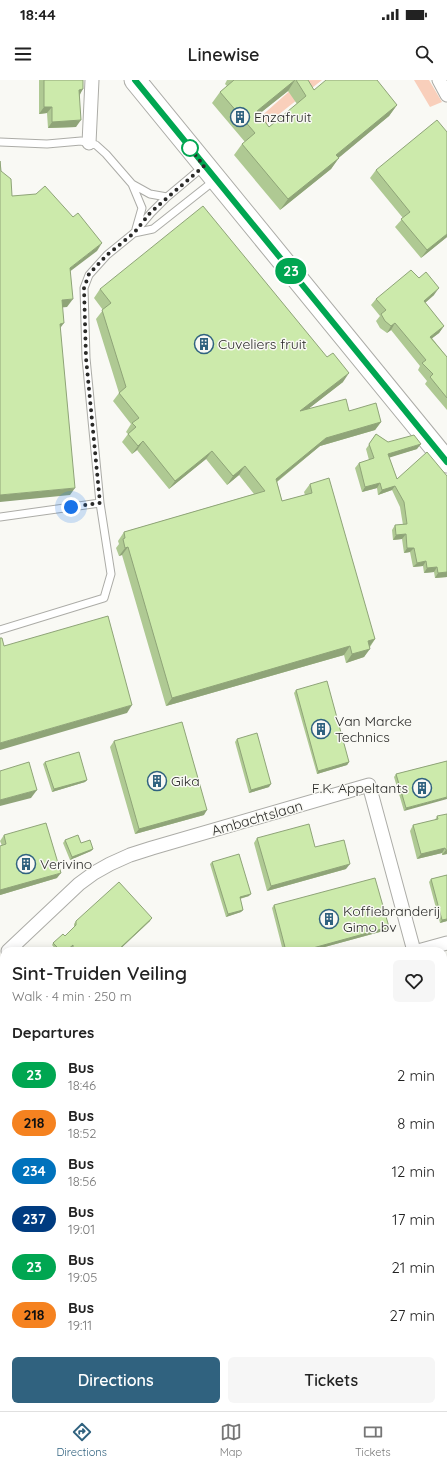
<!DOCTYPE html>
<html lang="en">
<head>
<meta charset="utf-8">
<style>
  body { margin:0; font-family:Quicksand,sans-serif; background:#f6f6f6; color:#222; height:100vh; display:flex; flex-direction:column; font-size:15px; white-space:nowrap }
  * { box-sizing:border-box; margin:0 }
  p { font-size:13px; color:#767676 }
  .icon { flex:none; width:22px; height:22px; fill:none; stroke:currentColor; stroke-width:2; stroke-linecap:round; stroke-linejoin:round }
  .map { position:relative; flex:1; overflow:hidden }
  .details { position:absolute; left:0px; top:867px; width:447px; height:464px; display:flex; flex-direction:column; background:#fff; border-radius:12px 12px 0 0; box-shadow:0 2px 10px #0003 }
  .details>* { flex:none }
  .badge { padding:0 8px; border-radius:13px; font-size:14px; line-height:26px }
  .you { position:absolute; width:20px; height:20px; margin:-10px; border:3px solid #fff; border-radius:50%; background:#1a73e8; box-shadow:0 0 0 6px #1a73e833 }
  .map>.badge { position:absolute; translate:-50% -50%; box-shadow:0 0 0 2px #fff }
  h2 { padding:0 12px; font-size:15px; line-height:36px }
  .round { display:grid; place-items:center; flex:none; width:42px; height:42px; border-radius:6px; background:#f6f6f6 }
  .head { display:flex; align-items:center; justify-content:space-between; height:68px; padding:0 12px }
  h1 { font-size:19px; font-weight:600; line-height:30px }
  .button { display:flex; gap:8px; margin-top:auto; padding:8px 12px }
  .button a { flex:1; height:46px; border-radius:6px; background:#30627f; color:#fff; font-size:16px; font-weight:600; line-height:46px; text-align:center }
  .button a+a { background:#f6f6f6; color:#222 }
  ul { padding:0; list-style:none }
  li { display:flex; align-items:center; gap:12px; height:48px; padding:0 12px }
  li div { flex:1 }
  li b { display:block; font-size:15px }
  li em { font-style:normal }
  li .badge { min-width:44px; font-weight:700; text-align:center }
  .status { display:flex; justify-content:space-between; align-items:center; height:28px; padding:0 20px; background:#fff; direction:ltr }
  .status svg { height:11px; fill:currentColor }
  header { display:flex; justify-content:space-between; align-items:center; height:52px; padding:0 12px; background:#fff; font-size:18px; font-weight:600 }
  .tab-bar { display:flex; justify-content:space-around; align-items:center; height:56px; border-top:1px solid #e0e0e0; background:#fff; font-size:11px; color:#767676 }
  .tab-bar a { display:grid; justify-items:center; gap:2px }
  .tab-bar .selected { color:#30627f }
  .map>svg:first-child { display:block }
</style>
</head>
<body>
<div class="status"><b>18:44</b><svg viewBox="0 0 49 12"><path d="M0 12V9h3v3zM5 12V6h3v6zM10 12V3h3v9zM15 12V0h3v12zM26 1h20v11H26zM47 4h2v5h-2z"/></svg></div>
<header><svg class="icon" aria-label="menu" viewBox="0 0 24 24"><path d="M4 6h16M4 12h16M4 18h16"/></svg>Linewise<svg class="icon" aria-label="search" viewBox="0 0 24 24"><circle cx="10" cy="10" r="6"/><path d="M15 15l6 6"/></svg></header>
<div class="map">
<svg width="447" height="1331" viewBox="0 0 447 1331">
  <rect width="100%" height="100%" fill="#f9f9f4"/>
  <!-- green -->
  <path fill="#f9cfbb" d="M302 0H322L263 47 258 39Z
    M414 0H429L442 22 430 27Z"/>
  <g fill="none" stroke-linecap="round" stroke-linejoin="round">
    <defs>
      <path id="service" d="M0 62 47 64 81 61 96 65 106 74 132 104 150 114 167 117
        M132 104 142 128 136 149
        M134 153 153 149 215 100
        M0 437 100 423
        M0 550 104 518 111 494 100 423 86 278 84 208 89 195 107 175 134 153 151 133 167 117 204 86"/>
      <path id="minor" d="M439 0 447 15
        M89 63 92 0
        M8 871 79 804 94 793 110 784 130 775 152 768 369 705 414 871
        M418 871 447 863
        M443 979 447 993
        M443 1209 447 1207"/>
      <path id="primary" d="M135 0 447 382
        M443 1233 447 1232
        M443 1258 447 1257
        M0 1309 4 1310
        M108 1331 146 1327"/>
    </defs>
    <!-- service casing -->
    <use href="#service" stroke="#acaca7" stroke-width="9"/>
    <!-- minor casing -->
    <use href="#minor" stroke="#acaca7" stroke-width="15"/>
    <!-- primary casing -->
    <use href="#primary" stroke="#acaca7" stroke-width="23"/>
    <!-- path -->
    <path stroke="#888885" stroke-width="2" stroke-dasharray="3 3" stroke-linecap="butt" d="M0 1283H4
      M208 1331 210 1327"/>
    <!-- service -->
    <use href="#service" stroke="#fff" stroke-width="7"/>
    <!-- minor -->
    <use href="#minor" stroke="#fff" stroke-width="13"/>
    <!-- primary -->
    <use href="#primary" stroke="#fff" stroke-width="21"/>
  </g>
  <!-- wall -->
  <path fill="#afc993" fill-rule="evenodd" d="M39 0H83L80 15 76 47 48 48 47 33 39 34Z
    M227 0H308L314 10 397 25 389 36 339 77 331 89 280 130 234 75 242 64 245 62 212 23 220 12 227 6 225 4ZM288 11 297 24 269 47 259 34Z
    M376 90 447 157 421 178 395 147 403 138 370 98Z
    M419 198 434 215 425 223 444 246 439 253 432 258 447 277V330L425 304 427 301 418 290 420 286 391 250 387 253 380 248 376 241 380 236 371 225 376 219Z
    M100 209 343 302 308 329 349 331 381 342 375 350 320 366 277 402 282 421 305 415 304 412 310 404 375 559 370 567 364 577 346 583 344 575 166 626 122 475 119 476 116 468 119 464 118 461 124 452 254 414 239 395 227 405 206 379 169 409 137 370 132 374 122 362 128 354 126 352 131 344 113 321 119 313 96 239 103 230 94 218Z
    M376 354 388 362 417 369 389 377 397 399 447 396V499V497L435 498 434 492 424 493 423 486 413 487 410 472 404 473 402 459 393 460 392 450 395 445H403L400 427 392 410 378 415 377 408 362 412 355 388 359 383 369 380 366 369Z
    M296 610 349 682 347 685 317 694 294 613Z
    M237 659 269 707 249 713 235 662Z
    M114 661 204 735 135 754 110 667Z
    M447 681 404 731 394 697 396 694Z
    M45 682 87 700 85 702 52 712 43 684Z
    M437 736 447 774 442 775V773L417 779 410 751 413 745 435 740Z
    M4 755 57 798 0 815V766H2L0 761Z
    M257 758 315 767 346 789 267 811 254 763Z
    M65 760 81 763 93 769 91 771 70 780 63 763Z
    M212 782 249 816 240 819 243 830 241 832 226 837 210 784Z
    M447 795V841L440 843 429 802 431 799Z
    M274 825 389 847 387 850 310 871H283L272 828Z
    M76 841H150L118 871H71V868L67 871H57L52 865 53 863 65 856 74 847V844Z
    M447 885V904L443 889 445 886Z
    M4 943V1033H0V976Z
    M332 1327H443L447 1331H330Z"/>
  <!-- shaded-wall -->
  <path fill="#8fa478" d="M295 0 288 11 249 42 257 31Z
    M83 9 79 16V10Z
    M397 25 389 36 329 86 336 75Z
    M44 27H52L47 33 39 34Z
    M81 40 76 47 48 48 52 42Z
    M339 78 331 89 280 130 288 119Z
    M447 154V157L421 178 427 170Z
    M102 163 97 171 64 196 70 188Z
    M439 208 434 215 419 228 424 221Z
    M73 219 67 227 56 228 62 220Z
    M64 243 58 251 60 244Z
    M395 243 391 250 387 253 391 246Z
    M444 246 439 253 426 263 430 257Z
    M349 293 343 302 294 340 300 331Z
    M381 342 375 350 320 366 270 407 276 399 326 358Z
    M143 361 137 370 132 374 138 366Z
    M421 364 417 369 385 379 388 374Z
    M212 371 206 379 169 409 175 401Z
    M245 386 239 395 227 405 233 396Z
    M380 403 377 408 362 412 365 407Z
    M395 406 392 410 378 415 382 410Z
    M75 408 70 415 0 422V415Z
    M406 454 402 459 393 460 396 455Z
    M128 467 122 475 119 476 125 468Z
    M407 468H414L410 472 404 473Z
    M426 481 423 486 413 487 417 483Z
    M437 487 434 492 424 493 427 488Z
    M447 492V497L435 498 438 493Z
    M375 559 369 567 368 561Z
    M350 566 344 575 166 626 172 618Z
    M370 569 364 577 346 583 352 574Z
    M132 625 127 633 0 670V663Z
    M349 682 347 685 317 694 318 691Z
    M87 700 85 702 52 712 54 709Z
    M271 704 269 707 249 713 251 710Z
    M37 710 31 718 0 726V720Z
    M447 717V719L404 731 406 728Z
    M207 730 204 735 135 754 139 749Z
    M445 768 442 773 417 779 421 774Z
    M93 769 91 771 70 780 72 777Z
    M446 770H447V774L442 775Z
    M350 784 346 789 267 811 271 806Z
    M61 793 57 798 0 815V810Z
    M251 814 249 816 238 819 240 817Z
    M243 830 241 832 226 837 228 834Z
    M152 838 150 841 118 871H117Z
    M447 839V841L440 843 442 840Z
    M389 847 387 850 310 871H302Z
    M0 1024 4 1025V1033H0Z
    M447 1087V1092L443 1093V1088Z
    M447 1164V1168L443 1169V1165Z
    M0 1169 4 1170V1177L0 1176Z"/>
  <!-- building -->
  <path fill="#cceaab" stroke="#8fa478" d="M44 0H83V9L79 10 81 40 52 42V27H44Z
    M234 0H295L257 31 269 47 306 16 296 0H308L314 10 326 0H377L397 25 336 75 339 78 288 119 242 64 255 53 220 12Z
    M437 40 447 52V154L427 170 401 139 410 132 376 90Z
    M0 81 1 91 11 99 12 116 36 114 45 106 73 137 78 133 102 163 70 188 73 219 62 220 64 243 60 244 75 408 0 415Z
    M203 126 327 277 333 273 349 293 300 331 346 319 349 331 376 323 381 342 326 358 276 399 282 421 312 413 310 404 329 398 375 559 368 561 370 569 352 574 350 566 172 618 128 467 125 468 123 459 125 458 124 452 265 411 245 386 233 396 212 371 175 401 143 361 138 366 128 354 136 347 132 343 139 338 119 313 126 307 102 230 111 223 100 209Z
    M411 190 419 198 426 192 439 208 424 221 444 246 430 257 447 277V318L430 297 433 294 422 283 426 280 395 243 391 246 385 241 381 234 386 230 376 219Z
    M376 354 388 362 414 355 421 364 388 374 397 399 427 372 447 396V492L438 493 437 487 427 488 426 481 417 483 414 468H407L406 454 396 455 395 445 407 444 404 422 395 406 382 410 380 403 365 407 359 383 374 378 369 364Z
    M108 536 132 625 0 663V558H2L4 566Z
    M327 601 349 682 318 691 296 610Z
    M182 642 207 730 139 749 114 661Z
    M257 653 271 704 251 710 237 659Z
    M79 672 87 700 54 709 45 682Z
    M447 681V717L406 728 396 694Z
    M29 682 37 710 0 720V691Z
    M447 734V770H446L445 768 421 774 413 745 438 739 437 736Z
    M46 743 61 793 0 810V766L6 764 4 755Z
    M309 744 315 767 344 760 350 784 271 806 257 758Z
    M78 755 81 763 90 760 93 769 72 777 65 760Z
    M239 774 251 814 240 817 243 830 228 834 212 782Z
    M447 795V839L442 840 431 799Z
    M375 798 389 847 302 871H286L274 825Z
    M119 802 152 838 117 871H73V865L66 871H61L53 863 63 854 65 856 76 845V841Z
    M447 885V894L445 886Z
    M4 981V1025L0 1024V1003H1Z
    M447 1041V1087L443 1088V1042Z
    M447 1104V1164L443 1165V1106Z
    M0 1105H4V1170L0 1169Z
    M443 1300H446L447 1303V1331H334L333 1327H443Z
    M297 1327H299L300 1331H283Z"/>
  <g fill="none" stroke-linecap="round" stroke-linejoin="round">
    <defs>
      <path id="line" d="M135 0 447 382"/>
    </defs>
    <!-- line casing -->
    <use href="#line" stroke="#fff" stroke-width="9"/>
    <!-- line -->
    <use href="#line" stroke="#00a651" stroke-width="6"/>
    <!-- walk -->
    <path stroke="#2a2a28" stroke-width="4" stroke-dasharray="0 7.2" d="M71 427 100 423 86 278 84 208 89 194 107 175 134 153 150 133 167 118 204 86 190 68"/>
  </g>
  <!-- icons -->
  <defs>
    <symbol id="building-ring" viewBox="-11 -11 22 22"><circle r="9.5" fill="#f9f9f4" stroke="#30627f" stroke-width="1.5"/><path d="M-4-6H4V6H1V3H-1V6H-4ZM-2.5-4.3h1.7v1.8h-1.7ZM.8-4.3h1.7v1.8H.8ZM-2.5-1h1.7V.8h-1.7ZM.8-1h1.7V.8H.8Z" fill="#30627f"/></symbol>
  </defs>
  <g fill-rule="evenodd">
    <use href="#building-ring" x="229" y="26" width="22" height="22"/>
    <use href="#building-ring" x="193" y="253" width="22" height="22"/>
    <use href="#building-ring" x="310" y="638" width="22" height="22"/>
    <use href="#building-ring" x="146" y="690" width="22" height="22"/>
    <use href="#building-ring" x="411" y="697" width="22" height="22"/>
    <use href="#building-ring" x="15" y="773" width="22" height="22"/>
    <use href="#building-ring" x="318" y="828" width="22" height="22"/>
  </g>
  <!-- markers -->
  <circle fill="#fff" stroke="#00a651" stroke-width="2" cx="190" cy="68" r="8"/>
  <g text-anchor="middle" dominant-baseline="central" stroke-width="3" stroke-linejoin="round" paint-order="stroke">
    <!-- poi labels -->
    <g font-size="14" fill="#2a2a28" stroke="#f9f9f4" text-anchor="start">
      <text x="254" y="37">Enzafruit</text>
      <text x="218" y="264">Cuveliers fruit</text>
      <text x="335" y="641">Van Marcke<tspan x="335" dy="16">Technics</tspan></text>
      <text x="171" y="701">Gika</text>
      <text x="408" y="708" text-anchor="end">F.K. Appeltants</text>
      <text x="40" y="784">Verivino</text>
      <text x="343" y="831">Koffiebranderij<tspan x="343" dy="16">Gimo bv</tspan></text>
    </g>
    <!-- street labels -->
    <g font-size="14" fill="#2a2a28" stroke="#f9f9f4">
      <text transform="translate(257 738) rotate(-16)">Ambachtslaan</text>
    </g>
  </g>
</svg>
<div class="you" style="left:71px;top:427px"></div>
<b class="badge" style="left:291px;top:191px;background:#00a651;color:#fff">23</b>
<section class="details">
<div class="head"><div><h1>Sint-Truiden Veiling</h1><p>Walk · 4 min · 250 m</p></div><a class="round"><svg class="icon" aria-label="heart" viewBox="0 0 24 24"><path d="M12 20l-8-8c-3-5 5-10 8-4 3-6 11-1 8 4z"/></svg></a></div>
<h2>Departures</h2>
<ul>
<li><span class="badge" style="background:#00a651;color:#fff">23</span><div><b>Bus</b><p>18:46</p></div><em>2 min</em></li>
<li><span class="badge" style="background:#f58220;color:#111">218</span><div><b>Bus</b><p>18:52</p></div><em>8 min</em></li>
<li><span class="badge" style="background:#0072bc;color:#fff">234</span><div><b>Bus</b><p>18:56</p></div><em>12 min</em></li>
<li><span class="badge" style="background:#003b80;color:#fff">237</span><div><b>Bus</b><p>19:01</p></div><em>17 min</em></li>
<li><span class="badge" style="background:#00a651;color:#fff">23</span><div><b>Bus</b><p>19:05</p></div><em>21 min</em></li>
<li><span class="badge" style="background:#f58220;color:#111">218</span><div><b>Bus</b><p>19:11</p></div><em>27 min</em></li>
</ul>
<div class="button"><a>Directions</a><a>Tickets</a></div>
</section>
</div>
<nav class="tab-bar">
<a class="selected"><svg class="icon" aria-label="directions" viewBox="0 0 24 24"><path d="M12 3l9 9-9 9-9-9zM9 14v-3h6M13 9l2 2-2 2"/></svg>Directions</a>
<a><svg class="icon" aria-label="map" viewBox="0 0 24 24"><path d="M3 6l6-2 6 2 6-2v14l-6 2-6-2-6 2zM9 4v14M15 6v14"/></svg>Map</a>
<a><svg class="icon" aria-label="tickets" viewBox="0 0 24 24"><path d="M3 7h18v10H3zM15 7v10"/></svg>Tickets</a>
</nav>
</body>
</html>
